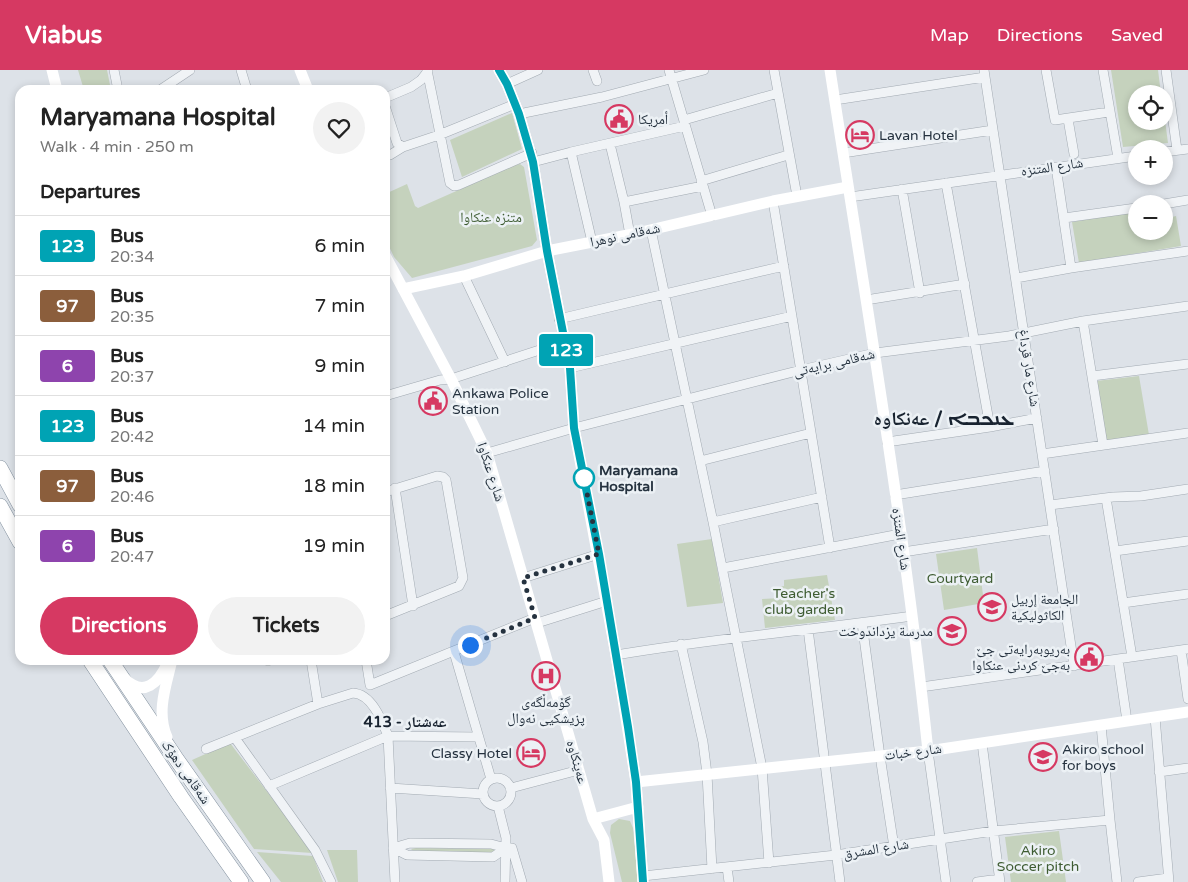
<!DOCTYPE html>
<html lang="en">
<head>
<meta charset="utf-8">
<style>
  body { margin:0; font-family:"Varela Round","Noto Naskh Arabic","Noto Sans Syriac",sans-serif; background:#f2f2f2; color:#222; height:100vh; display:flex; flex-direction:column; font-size:19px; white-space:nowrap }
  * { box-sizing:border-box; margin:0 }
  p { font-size:16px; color:#767676 }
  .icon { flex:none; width:28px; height:28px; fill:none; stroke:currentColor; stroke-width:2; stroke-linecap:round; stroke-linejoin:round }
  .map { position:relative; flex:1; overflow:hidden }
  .side { position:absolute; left:15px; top:15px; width:375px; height:580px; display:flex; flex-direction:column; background:#fff; border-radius:15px; box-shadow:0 2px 8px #0003 }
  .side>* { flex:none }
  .badge { padding:0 10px; border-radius:4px; font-size:18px; line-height:32px }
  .controls { position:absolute; left:1128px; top:15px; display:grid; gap:10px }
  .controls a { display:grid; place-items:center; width:45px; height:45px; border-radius:50%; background:#fff; box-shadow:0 2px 8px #0003; font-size:25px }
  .you { position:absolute; width:25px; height:25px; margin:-12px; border:4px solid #fff; border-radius:50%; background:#1a73e8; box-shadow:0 0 0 8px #1a73e833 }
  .map>.badge { position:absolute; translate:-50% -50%; box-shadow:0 0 0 2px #fff }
  h2 { padding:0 25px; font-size:19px; line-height:45px }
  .round { display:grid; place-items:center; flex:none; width:52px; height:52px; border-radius:26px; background:#f2f2f2 }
  .headline { display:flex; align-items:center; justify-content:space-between; height:85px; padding:0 25px }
  h1 { font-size:24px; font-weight:700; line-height:38px }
  .button { display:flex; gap:10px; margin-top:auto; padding:10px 25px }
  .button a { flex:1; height:58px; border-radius:30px; background:#d63962; color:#fff; font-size:20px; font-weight:700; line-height:58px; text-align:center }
  .button a+a { background:#f2f2f2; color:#222 }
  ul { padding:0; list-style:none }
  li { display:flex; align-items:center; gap:15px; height:60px; padding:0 25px; border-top:1px solid #e0e0e0 }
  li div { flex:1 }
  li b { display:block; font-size:19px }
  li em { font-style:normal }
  li .badge { min-width:55px; font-weight:700; text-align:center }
  header { display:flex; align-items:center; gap:30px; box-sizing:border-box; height:70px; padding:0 25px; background:#d63962; color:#fff }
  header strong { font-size:24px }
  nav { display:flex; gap:28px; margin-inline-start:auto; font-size:18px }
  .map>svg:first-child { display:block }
</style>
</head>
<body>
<header>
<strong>Viabus</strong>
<nav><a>Map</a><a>Directions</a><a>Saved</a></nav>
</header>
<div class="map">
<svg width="1188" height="812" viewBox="0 0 1188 812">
  <rect width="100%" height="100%" fill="#dde2e8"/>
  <!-- green -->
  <path fill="#c5d2bd" d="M78 0H107L111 20H84Z
    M1111 0H1158L1161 24H1136V51H1164V43L1168 73 1123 77Z
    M512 43 522 79 462 107 450 70Z
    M520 94 524 97 537 170 532 176 412 208 394 187 385 168V124L407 114 415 136 418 138 515 95Z
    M1136 141V161H1164V149L1176 146 1181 176 1079 193 1072 152Z
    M1139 306 1149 365 1106 373 1096 311Z
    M712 469 723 533 687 537 677 474Z
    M977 478 984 533 944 540 936 484Z
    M827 505 835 550 765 558 762 529 781 528 779 517 784 516V510Z
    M230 673 291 753 312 783 254 779 192 690Z
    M619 749 630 751 633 758 638 812H622L610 763 611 755Z
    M1059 761 1066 812H1011L1005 767Z
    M416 778 493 779 496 780 490 783 413 781 411 779Z
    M327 780H357L358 812H338Z
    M257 782 313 786 323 812H281Z"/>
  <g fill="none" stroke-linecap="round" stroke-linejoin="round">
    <defs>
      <path id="street" d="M114 0 118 20
        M241 0 247 20
        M427 0 450 113 454 116 459 115 532 83
        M593 0 597 11
        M669 0 712 146
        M774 0 797 126
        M984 0 1074 596
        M1046 0 1055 50 1109 42
        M1103 0 1118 88
        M1166 0 1177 80
        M507 14 538 0
        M160 20 190 0
        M385 28 411 17 421 10 428 1
        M835 30 985 7
        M385 36 397 73 403 77 439 65 515 34
        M519 44 602 27 704 0
        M1068 49 1074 84
        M684 50 778 23
        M610 74 624 132 630 165
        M1164 82 1188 79
        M843 83 993 60
        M385 84 390 85 403 77
        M533 92 571 82
        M1056 97 1071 198
        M701 111 788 85
        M946 113 990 357
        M902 119 920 223
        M850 127 1136 86
        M773 131 830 478
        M624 132 703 116
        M1164 134 1188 130
        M1064 148 1136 138
        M651 160 713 452 762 698 769 793
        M592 172 571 82 685 56
        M464 206 505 292
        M1016 208 1071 198 1188 181
        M866 230 965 214
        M559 249 784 196
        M1083 251 1103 375
        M570 298 792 246
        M1092 306 1188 294
        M385 326 440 310 451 309 564 272
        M887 372 990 357 1037 348
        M487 383 574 358 801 300 875 283 1009 266 1083 251 1188 236
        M1042 384 1188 363
        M700 391 811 363
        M395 418 413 536
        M385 422 437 406 443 407 446 410 463 508 459 516 385 546
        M895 425 1045 401
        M1106 428 1132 587
        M1050 435 1113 427 1141 426 1188 419
        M713 452 822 427
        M1115 481 1188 471
        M903 482 1054 459
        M723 498 900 464
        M523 508 599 484
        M1123 533 1188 524
        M537 553 607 531
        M862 553 880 686 894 777
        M808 559 840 812
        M681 574 703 672 707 704 712 799
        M1181 580 1188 629
        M454 582 491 709
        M616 585C715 568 814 560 912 546
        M1118 589 1127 651
        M267 590 268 591
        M311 590 318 634
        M366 590 370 615 535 548
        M921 617 1188 579
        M1155 647 1169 812
        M1101 655 1110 750 1117 812
        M235 668 315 780 331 812
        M982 673 1000 812
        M206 679 318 634 353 623C372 624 382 651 388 666L395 812
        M928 681 946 812
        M1159 702 1188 698
        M483 722a14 14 0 1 1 28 0a14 14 0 1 1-28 0Z
        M269 716 388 666 478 667
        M390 718 483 724
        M511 718 579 700
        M498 736 506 768 505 812
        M410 773 491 774 506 778 493 787 407 785 393 778Z
        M506 778H512L522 812
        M727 797 729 812
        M643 806 836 785 993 761 1110 750
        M977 812 999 809
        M1138 812 1168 808"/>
      <path id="highway" d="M0 398 20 435
        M0 436 20 472
        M90 590 181 727 241 812
        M110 590 175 687 263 812"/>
    </defs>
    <!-- street casing -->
    <use href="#street" stroke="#a2aab2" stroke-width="10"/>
    <!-- highway casing -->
    <use href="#highway" stroke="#83919f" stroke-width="16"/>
    <!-- street -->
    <use href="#street" stroke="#f0f3f6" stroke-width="9"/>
    <!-- secondary -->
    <path stroke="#fff" stroke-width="11" d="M52 0 57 20
      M300 0 308 20
      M499 0 507 14 519 44 533 92 547 181 570 298 574 358 616 585 636 712 643 812
      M830 0C865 226 904 453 928 681
      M385 185 451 309 487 383 593 749 604 770 609 812
      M403 219 464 206 547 181 633 164 773 131 848 117
      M125 609C144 628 159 612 167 594
      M167 667C156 642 166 616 172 590
      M636 712 928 681 1188 642
      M593 749 638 737"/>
    <!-- highway -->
    <use href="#highway" stroke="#fff" stroke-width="15"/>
  </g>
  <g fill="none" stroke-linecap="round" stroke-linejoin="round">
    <defs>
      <path id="line" d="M499 0 507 14 519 44 533 92 547 181 570 298 574 358 599 484 628 657 636 712 643 812"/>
    </defs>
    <!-- line casing -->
    <use href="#line" stroke="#fff" stroke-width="11"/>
    <!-- line -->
    <use href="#line" stroke="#00a3b4" stroke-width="8"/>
    <!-- walk -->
    <path stroke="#25323f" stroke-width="5" stroke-dasharray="0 9" d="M470 575 535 548 523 508 599 484 584 408"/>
  </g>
  <!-- icons -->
  <defs>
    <symbol id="civic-ring" viewBox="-11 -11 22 22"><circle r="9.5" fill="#ecf1f5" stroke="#d63962" stroke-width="1.5"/><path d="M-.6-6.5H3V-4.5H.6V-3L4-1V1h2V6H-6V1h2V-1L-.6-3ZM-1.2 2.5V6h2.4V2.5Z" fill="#d63962"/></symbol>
    <symbol id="hotel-ring" viewBox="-11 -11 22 22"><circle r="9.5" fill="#ecf1f5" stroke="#d63962" stroke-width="1.5"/><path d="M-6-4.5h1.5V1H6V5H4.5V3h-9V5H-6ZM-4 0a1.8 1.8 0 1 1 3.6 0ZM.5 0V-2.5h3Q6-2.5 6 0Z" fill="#d63962"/></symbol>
    <symbol id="university-ring" viewBox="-11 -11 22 22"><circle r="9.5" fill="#ecf1f5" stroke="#d63962" stroke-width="1.5"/><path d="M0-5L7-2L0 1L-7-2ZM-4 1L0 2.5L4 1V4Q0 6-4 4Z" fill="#d63962"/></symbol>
    <symbol id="school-ring" viewBox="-11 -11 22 22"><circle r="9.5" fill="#ecf1f5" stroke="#d63962" stroke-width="1.5"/><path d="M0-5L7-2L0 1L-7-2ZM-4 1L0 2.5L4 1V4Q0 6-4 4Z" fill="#d63962"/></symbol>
    <symbol id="hospital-ring" viewBox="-11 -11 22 22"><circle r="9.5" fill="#ecf1f5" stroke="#d63962" stroke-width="1.5"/><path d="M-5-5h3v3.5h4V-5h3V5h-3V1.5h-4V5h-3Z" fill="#d63962"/></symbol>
  </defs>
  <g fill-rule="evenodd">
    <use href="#civic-ring" x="603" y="33" width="32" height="32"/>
    <use href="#hotel-ring" x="844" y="49" width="32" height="32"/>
    <use href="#civic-ring" x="417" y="315" width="32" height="32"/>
    <use href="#university-ring" x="976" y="521" width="32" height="32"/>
    <use href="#school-ring" x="936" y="545" width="32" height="32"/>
    <use href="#civic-ring" x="1073" y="571" width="32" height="32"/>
    <use href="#hospital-ring" x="530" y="590" width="32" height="32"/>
    <use href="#hotel-ring" x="515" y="667" width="32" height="32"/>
    <use href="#school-ring" x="1027" y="671" width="32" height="32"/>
  </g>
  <!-- markers -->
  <circle fill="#fff" stroke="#00a3b4" stroke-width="2.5" cx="584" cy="408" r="10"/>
  <g text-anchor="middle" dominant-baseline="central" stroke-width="5" stroke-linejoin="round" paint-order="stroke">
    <!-- poi labels -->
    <g font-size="14" fill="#25323f" stroke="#ecf1f5" text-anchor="start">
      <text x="638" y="49">أمريكا</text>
      <text x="879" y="65">Lavan Hotel</text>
      <text x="452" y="323">Ankawa Police<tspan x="452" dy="16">Station</tspan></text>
      <text x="1011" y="529">الجامعة إربيل<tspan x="1011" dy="16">الكاثوليكية</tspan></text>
      <text x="933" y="561" text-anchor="end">مدرسة يزداندوخت</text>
      <text x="1070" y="579" text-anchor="end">بەریوبەرایەتی جێ<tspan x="1070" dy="16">بەجێ کردنی عنکاوا</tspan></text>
      <text x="546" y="632" text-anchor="middle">گۆمەڵگەی<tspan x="546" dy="16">پزیشکیی نەوال</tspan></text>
      <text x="1062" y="679">Akiro school<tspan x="1062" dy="16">for boys</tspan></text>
      <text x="512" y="683" text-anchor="end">Classy Hotel</text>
    </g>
    <!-- street labels -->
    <g font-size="14" fill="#25323f" stroke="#ecf1f5">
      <text transform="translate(1052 97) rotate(-8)">شارع المتنزه</text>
      <text transform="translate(625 165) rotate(-12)">شەقامی نوهرا</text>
      <text transform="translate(834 293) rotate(-13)">شەقامی برایەتی</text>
      <text transform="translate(1029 298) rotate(81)">شارع مار قرداغ</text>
      <text transform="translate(491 402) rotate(72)">شارع عنكاوا</text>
      <text transform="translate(901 469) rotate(82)">شارع المتنزه</text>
      <text transform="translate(913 682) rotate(-7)">شارع خبات</text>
      <text transform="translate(577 692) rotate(74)">عەینکاوە</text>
      <text transform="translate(186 702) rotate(55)">شەقامی دهۆک</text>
      <text transform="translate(876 779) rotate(-9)">شارع المشرق</text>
    </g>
    <!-- park labels -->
    <g font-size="14" fill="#3e5c32" stroke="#ecf1f5">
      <text x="491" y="147">متنزه عنكاوا</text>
      <text x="960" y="508">Courtyard</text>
      <text x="804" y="523">Teacher's<tspan x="804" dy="16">club garden</tspan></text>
      <text x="1038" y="780">Akiro<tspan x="1038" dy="16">Soccer pitch</tspan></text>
    </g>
    <!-- stop labels -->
    <g font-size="14" font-weight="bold" fill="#25323f" stroke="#ecf1f5" text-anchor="start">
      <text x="599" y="400">Maryamana<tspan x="599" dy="16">Hospital</tspan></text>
    </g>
    <!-- neighbourhood labels -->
    <g font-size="15" font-weight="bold" fill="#182330" stroke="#ecf1f5">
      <text x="405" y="652">عه‌شتار - 413</text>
    </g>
    <!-- district labels -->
    <g font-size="19" font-weight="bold" fill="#182330" stroke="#ecf1f5">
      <text x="944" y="349">ܥܢܟܒܐ / عەنکاوە</text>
    </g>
  </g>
</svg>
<div class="controls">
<a><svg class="icon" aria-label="locate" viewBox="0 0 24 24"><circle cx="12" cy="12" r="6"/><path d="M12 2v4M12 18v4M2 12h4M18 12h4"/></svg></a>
<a>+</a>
<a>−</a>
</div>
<div class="you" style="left:470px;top:575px"></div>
<b class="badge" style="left:566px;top:280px;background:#00a3b4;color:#fff">123</b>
<section class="side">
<div class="headline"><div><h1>Maryamana Hospital</h1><p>Walk · 4 min · 250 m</p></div><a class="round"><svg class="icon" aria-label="heart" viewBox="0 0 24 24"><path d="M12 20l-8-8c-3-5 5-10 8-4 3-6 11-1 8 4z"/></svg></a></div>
<h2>Departures</h2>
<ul>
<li><span class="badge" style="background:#00a3b4;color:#fff">123</span><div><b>Bus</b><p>20:34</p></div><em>6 min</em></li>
<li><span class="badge" style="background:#8b5e3c;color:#fff">97</span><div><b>Bus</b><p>20:35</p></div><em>7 min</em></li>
<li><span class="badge" style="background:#8e44ad;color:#fff">6</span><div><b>Bus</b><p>20:37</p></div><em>9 min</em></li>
<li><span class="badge" style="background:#00a3b4;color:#fff">123</span><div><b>Bus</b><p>20:42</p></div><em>14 min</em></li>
<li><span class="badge" style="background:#8b5e3c;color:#fff">97</span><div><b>Bus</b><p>20:46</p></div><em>18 min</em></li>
<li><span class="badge" style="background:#8e44ad;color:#fff">6</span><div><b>Bus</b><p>20:47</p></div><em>19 min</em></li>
</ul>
<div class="button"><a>Directions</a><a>Tickets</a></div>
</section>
</div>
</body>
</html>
